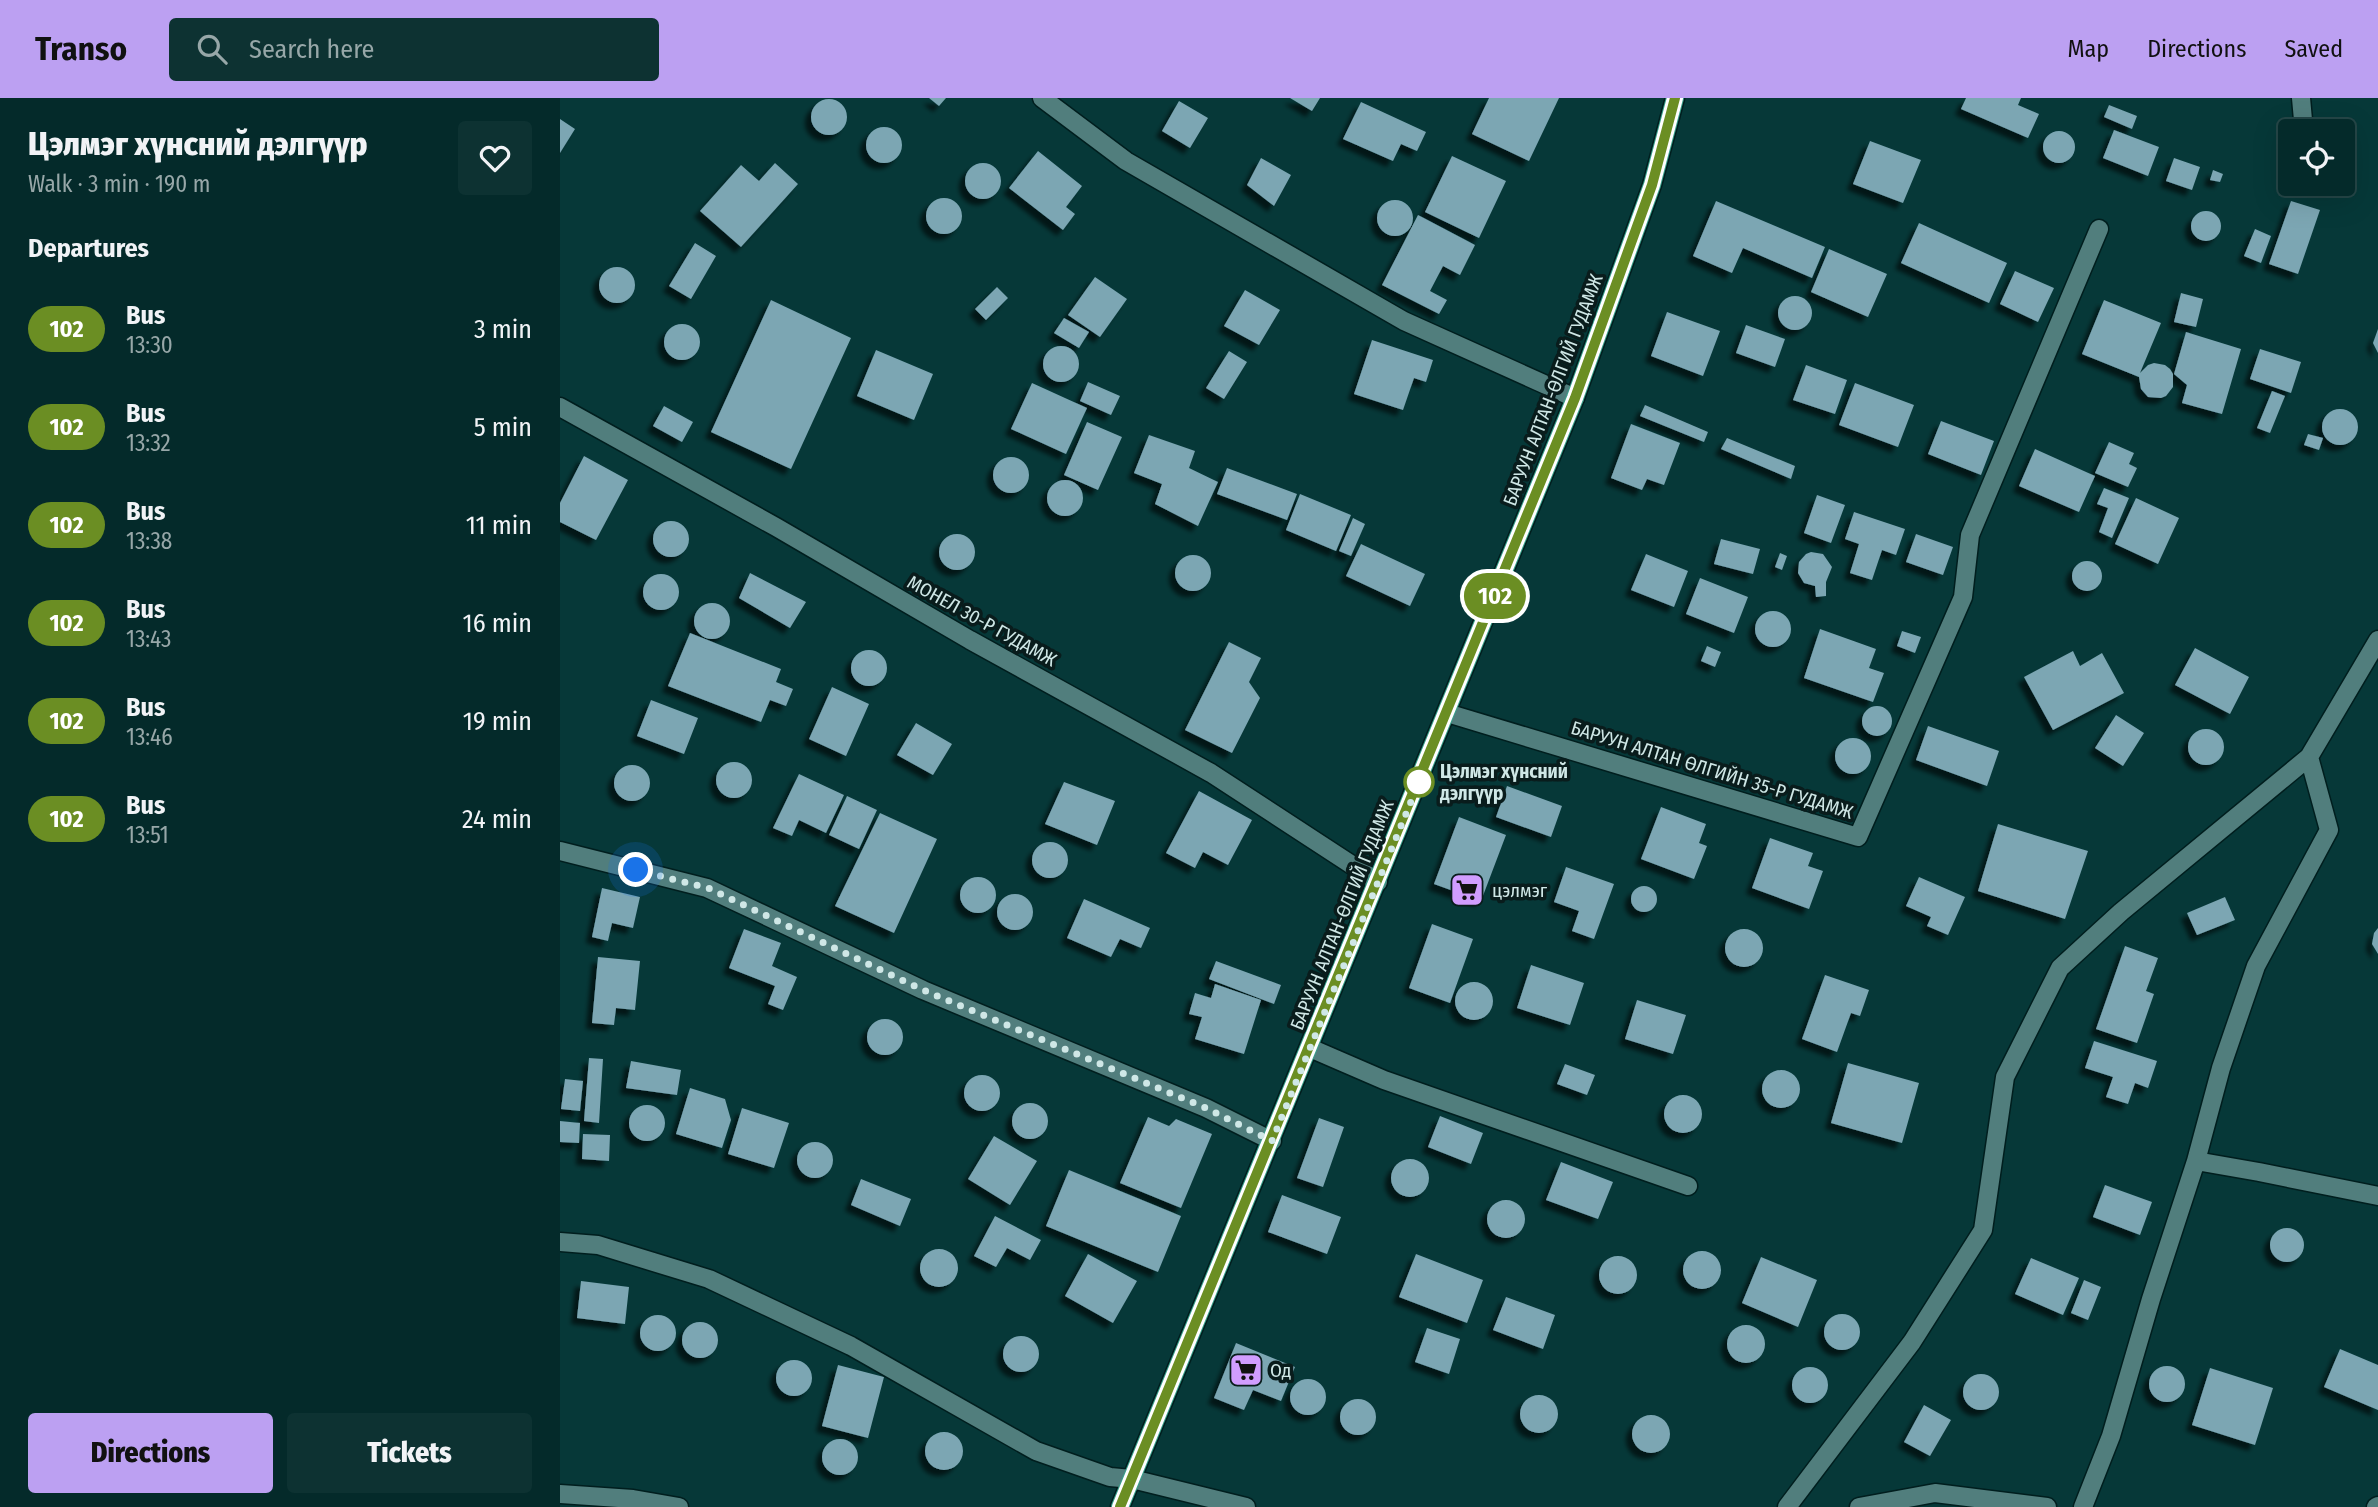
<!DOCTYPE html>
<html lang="en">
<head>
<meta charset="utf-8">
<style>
  body { margin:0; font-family:"Fira Sans Condensed",sans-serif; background:#0d3232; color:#f1f3f6; height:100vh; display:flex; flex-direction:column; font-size:26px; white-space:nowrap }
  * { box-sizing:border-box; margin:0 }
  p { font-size:23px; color:#97a7a8 }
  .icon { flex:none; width:38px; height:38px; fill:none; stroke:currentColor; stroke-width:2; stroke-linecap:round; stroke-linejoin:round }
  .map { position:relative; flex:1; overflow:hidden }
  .sheet { display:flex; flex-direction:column; background:#042a2a; width:560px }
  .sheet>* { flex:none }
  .badge { padding:0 14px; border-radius:23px; font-size:24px; line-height:46px }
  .fabs { position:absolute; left:1718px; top:21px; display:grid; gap:14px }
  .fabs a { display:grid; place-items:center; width:77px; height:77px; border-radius:7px; background:#042a2a; box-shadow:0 7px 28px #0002,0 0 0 2px #254647; font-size:35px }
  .you { position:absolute; width:35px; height:35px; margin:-18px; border:5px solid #fff; border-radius:50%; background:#1a73e8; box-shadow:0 0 0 10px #1a73e833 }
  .map>.badge { position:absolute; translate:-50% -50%; box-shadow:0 0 0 4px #fff }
  h2 { padding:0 28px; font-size:26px; line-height:63px }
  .round { display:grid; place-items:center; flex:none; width:74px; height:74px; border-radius:7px; background:#0d3232 }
  .overview { display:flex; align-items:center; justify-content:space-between; height:119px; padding:0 28px }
  h1 { font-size:33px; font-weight:800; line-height:52px }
  .primary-button { display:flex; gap:14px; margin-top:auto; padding:14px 28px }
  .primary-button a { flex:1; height:80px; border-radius:7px; background:#bca0f2; color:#111; font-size:28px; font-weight:800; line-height:80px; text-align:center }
  .primary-button a+a { background:#0d3232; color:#f1f3f6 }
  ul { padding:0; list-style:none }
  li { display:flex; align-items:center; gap:21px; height:98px; padding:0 28px }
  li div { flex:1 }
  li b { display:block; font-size:26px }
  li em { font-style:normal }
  li .badge { min-width:77px; font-weight:700; text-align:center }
  header { display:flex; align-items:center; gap:42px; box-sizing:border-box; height:98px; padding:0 35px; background:#bca0f2; color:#111 }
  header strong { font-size:33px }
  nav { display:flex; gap:38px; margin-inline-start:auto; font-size:24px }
  .search { width:490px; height:63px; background:#0d3232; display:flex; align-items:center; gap:18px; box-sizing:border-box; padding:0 24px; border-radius:7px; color:#97a7a8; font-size:26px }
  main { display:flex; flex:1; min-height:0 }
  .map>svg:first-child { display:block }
</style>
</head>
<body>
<header>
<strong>Transo</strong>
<div class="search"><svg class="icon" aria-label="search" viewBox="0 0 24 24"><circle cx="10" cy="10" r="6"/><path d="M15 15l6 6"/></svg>Search here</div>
<nav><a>Map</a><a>Directions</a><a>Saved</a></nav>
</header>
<main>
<section class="sheet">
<div class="overview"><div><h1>Цэлмэг хүнсний дэлгүүр</h1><p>Walk · 3 min · 190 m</p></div><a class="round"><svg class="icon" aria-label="heart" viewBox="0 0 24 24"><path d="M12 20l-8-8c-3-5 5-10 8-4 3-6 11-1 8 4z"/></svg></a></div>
<h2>Departures</h2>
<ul>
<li><span class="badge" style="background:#6b8e23;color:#fff">102</span><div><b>Bus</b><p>13:30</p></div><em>3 min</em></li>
<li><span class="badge" style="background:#6b8e23;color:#fff">102</span><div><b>Bus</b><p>13:32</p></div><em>5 min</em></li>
<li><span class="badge" style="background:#6b8e23;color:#fff">102</span><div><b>Bus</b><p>13:38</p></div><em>11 min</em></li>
<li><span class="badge" style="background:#6b8e23;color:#fff">102</span><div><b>Bus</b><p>13:43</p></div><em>16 min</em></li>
<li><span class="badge" style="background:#6b8e23;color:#fff">102</span><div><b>Bus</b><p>13:46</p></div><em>19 min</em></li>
<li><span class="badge" style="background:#6b8e23;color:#fff">102</span><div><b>Bus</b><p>13:51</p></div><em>24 min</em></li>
</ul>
<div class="primary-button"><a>Directions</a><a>Tickets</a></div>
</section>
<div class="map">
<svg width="1818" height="1409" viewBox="0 0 1818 1409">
  <defs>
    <filter id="shadow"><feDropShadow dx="-6" dy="6" stdDeviation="2" flood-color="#0009"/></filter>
  </defs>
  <rect width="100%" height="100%" fill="#063838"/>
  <!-- building -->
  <path fill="#7ba6b3" filter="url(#shadow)" d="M369 0H386L379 8Z
    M730 0H760L752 13Z
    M929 0H999L969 63 912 36Z
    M1406 0H1461L1458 7 1479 16 1468 40 1401 11Z
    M251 19a18 18 0 1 1 36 0a18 18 0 1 1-36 0Z
    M619 3 648 20 630 50 602 33Z
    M801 4 866 34 857 53 841 46 833 63 783 41Z
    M1549 7 1577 18 1572 31 1544 19Z
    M0 21 15 31 0 55Z
    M306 47a18 18 0 1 1 36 0a18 18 0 1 1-36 0Z
    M1554 32 1599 49 1588 78 1543 60Z
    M1483 49a16 16 0 1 1 32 0a16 16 0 1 1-32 0Z
    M1310 43 1361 62 1343 105 1293 86Z
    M478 53 522 88 506 109 515 116 503 132 449 90Z
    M892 58 946 83 919 140 865 114Z
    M701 60 731 77 714 108 687 87Z
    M1614 60 1640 69 1632 92 1606 83Z
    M215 65 238 86 181 149 140 113 181 67 199 83Z
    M405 83a18 18 0 1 1 36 0a18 18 0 1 1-36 0Z
    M1653 72 1663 76 1660 84 1650 82Z
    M366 118a18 18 0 1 1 36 0a18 18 0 1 1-36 0Z
    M817 120a18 18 0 1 1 36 0a18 18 0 1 1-36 0Z
    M1156 103 1265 149 1252 180 1183 150 1172 175 1133 158Z
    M1731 103 1760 112 1738 176 1709 166Z
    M1631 128a15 15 0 1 1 30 0a15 15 0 1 1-30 0Z
    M858 117 915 147 900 177 883 168 870 193 887 202 879 216 822 187Z
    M1359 125 1447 165 1429 205 1341 165Z
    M1695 131 1711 138 1701 165 1684 158Z
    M135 145 156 158 131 201 109 188Z
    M1269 151 1327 176 1308 219 1251 194Z
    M39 187a18 18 0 1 1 36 0a18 18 0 1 1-36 0Z
    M1455 173 1494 190 1478 224 1440 206Z
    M535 179 567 201 540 239 508 217Z
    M437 189 448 200 426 222 415 211Z
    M685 192 720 212 699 247 664 228Z
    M1621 195 1643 201 1636 229 1614 224Z
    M1218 215a17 17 0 1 1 34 0a17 17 0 1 1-34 0Z
    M211 202 291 240 231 371 151 334Z
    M1544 202 1601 225 1580 275 1588 267 1594 265 1605 267 1610 271 1613 276V289L1606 298 1601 300 1588 299 1581 291 1579 279 1522 256Z
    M1107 214 1160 233 1143 278 1091 258Z
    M504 220 529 234 519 250 494 235Z
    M104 244a18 18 0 1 1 36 0a18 18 0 1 1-36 0Z
    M1186 227 1225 241 1215 269 1176 255Z
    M1818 231V255L1813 245Z
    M1626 234 1681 251 1662 316 1622 305 1627 287 1614 276Z
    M812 242 873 262 866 284 854 280 843 312 794 296Z
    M483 266a18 18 0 1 1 36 0a18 18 0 1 1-36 0Z
    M1700 251 1741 264 1731 295 1690 281Z
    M316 252 373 276 354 322 297 298Z
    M669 253 687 264 664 301 646 290Z
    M1246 267 1287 282 1275 316 1233 302Z
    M528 284 560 298 551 317 520 303Z
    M472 285 527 310 506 356 451 331Z
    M1295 285 1354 307 1338 349 1279 327Z
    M1712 293 1725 298 1710 335 1697 330Z
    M1085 307 1148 334 1144 344 1080 318Z
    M104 308 133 324 122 344 93 328Z
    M1762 329a18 18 0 1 1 36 0a18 18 0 1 1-36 0Z
    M1381 323 1434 343 1421 377 1368 356Z
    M527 324 562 339 538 392 504 377Z
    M1071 326 1120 345 1104 387 1087 381 1082 392 1051 380Z
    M1748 336 1763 340 1759 352 1744 347Z
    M589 337 635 353 629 370 658 384 638 428 595 406 602 386 574 375Z
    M1167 340 1235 368 1231 381 1161 351Z
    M1549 344 1574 355 1569 366 1577 370 1568 389 1535 375Z
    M1475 351 1535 378 1519 414 1459 388Z
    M24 358 68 382 36 442 0 424V405Z
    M433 377a18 18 0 1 1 36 0a18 18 0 1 1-36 0Z
    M667 370 737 396 727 422 657 396Z
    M487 400a18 18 0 1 1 36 0a18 18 0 1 1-36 0Z
    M1544 390 1569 400 1552 440 1539 434 1548 410 1537 406Z
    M740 396 791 417 776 453 726 432Z
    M1257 397 1285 407 1271 445 1244 435Z
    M1576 400 1619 420 1598 466 1555 446Z
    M1294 414 1345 431 1336 457 1322 452 1312 482 1290 475 1299 446 1285 441Z
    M793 420 805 426 791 458 779 453Z
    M93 441a18 18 0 1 1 36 0a18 18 0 1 1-36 0Z
    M1356 436 1393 449 1383 477 1346 464Z
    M379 454a18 18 0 1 1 36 0a18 18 0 1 1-36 0Z
    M1161 441 1200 451 1193 476 1154 466Z
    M801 446 865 476 850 508 786 478Z
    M1251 454 1263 456 1272 469 1266 484V498L1256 499 1255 488 1244 485 1238 475 1239 464 1246 456Z
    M1220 455 1227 458 1222 472 1215 469Z
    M1086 456 1128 473 1114 509 1071 492Z
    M615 475a18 18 0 1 1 36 0a18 18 0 1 1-36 0Z
    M1512 478a15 15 0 1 1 30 0a15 15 0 1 1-30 0Z
    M190 475 246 504 230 530 179 500Z
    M83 494a18 18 0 1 1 36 0a18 18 0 1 1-36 0Z
    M1140 480 1188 499 1174 535 1126 516Z
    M134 523a18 18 0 1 1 36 0a18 18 0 1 1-36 0Z
    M1195 531a18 18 0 1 1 36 0a18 18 0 1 1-36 0Z
    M1260 531 1316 551 1309 570 1324 575 1313 604 1244 580Z
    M1342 533 1361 539 1355 555 1337 548Z
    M130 535 221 571 216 584 233 591 226 608 210 602 201 624 108 588Z
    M669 544 701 560 689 584 700 600 672 655 625 632Z
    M1147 548 1161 554 1155 569 1141 563Z
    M1635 550 1689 579 1670 616 1615 587Z
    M291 570a18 18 0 1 1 36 0a18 18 0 1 1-36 0Z
    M1513 553 1520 568 1542 555 1564 595 1493 632 1464 579Z
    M272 589 309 606 286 658 249 641Z
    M91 602 138 620 124 656 77 638Z
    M1302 623a15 15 0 1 1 30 0a15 15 0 1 1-30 0Z
    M1556 617 1584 635 1563 668 1535 650Z
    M356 625 392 646 373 677 337 657Z
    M1368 628 1439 653 1427 688 1356 662Z
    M1628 649a18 18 0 1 1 36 0a18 18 0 1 1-36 0Z
    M1275 658a18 18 0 1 1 36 0a18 18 0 1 1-36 0Z
    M156 682a18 18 0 1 1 36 0a18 18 0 1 1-36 0Z
    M54 685a18 18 0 1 1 36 0a18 18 0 1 1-36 0Z
    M239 676 284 697 266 735 239 722 232 738 213 730Z
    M504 684 555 703 537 747 485 726Z
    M947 688 1002 708 991 739 936 719Z
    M639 693 692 722 668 767 643 754 635 770 606 755Z
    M287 698 317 712 299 751 269 737Z
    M1101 709 1146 726 1139 745 1147 748 1134 781 1081 761Z
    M320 715 377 741 334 835 275 808Z
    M899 719 946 737 921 803 874 786Z
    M1438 726 1528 753 1505 821 1418 793Z
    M1210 740 1253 755 1248 768 1263 773 1249 811 1192 790Z
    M472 762a18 18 0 1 1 36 0a18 18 0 1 1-36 0Z
    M1006 769 1054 786 1034 841 1012 833 1019 813 994 804Z
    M1359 779 1405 799 1388 837 1367 828 1371 819 1346 808Z
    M400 797a18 18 0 1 1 36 0a18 18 0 1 1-36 0Z
    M1071 801a13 13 0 1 1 26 0a13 13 0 1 1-26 0Z
    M42 790 80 799 73 830 52 825 48 843 32 839Z
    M437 814a18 18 0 1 1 36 0a18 18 0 1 1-36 0Z
    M1665 799 1675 822 1637 837 1627 815Z
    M524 801 590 830 581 850 560 841 551 859 507 840Z
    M872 826 913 841 890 905 849 890Z
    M1818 830V856L1812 846 1814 835Z
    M184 831 221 845 212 868 237 879 223 912 208 906 215 888 169 870Z
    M1165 850a19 19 0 1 1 38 0a19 19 0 1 1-38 0Z
    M1565 848 1598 860 1586 893 1594 896 1577 945 1536 931Z
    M38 859 80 863 75 912 56 910 54 927 32 925Z
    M656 863 721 887 714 906 649 881Z
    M971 867 1024 885 1010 927 957 910Z
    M1265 877 1309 892 1300 918 1291 915 1277 954 1242 941Z
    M895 903a19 19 0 1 1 38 0a19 19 0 1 1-38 0Z
    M655 886 701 902 684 956 635 941 642 919 629 916 635 895 651 900Z
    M1077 902 1126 917 1113 956 1065 941Z
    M307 939a18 18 0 1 1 36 0a18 18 0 1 1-36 0Z
    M1534 943 1597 963 1588 990 1575 985 1568 1006 1546 999 1553 979 1525 970Z
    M29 960 43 961 39 1025 24 1023Z
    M71 963 121 972 117 997 66 990Z
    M1288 965 1359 985 1342 1045 1271 1025Z
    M1005 966 1035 977 1027 997 997 986Z
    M1202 991a19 19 0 1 1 38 0a19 19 0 1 1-38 0Z
    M404 995a18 18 0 1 1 36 0a18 18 0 1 1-36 0Z
    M5 981 23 983 20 1013 1 1011Z
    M130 990 165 1001 171 1022 162 1050 116 1036Z
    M1104 1016a19 19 0 1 1 38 0a19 19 0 1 1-38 0Z
    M452 1023a18 18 0 1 1 36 0a18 18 0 1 1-36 0Z
    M69 1025a18 18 0 1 1 36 0a18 18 0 1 1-36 0Z
    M182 1010 229 1025 214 1070 168 1056Z
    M880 1018 923 1035 911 1066 868 1049Z
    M588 1019 609 1028 616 1021 652 1036 621 1110 560 1085Z
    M759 1020 784 1029 763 1089 737 1080Z
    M0 1023 20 1025 19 1045 0 1044Z
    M23 1036 50 1037 49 1063 22 1061Z
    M434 1038 477 1063 450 1107 408 1081Z
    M237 1062a18 18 0 1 1 36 0a18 18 0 1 1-36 0Z
    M831 1080a19 19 0 1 1 38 0a19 19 0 1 1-38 0Z
    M1001 1064 1053 1084 1038 1121 986 1102Z
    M509 1072 621 1118 598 1174 486 1128Z
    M301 1081 351 1101 340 1128 291 1107Z
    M1545 1087 1592 1104 1580 1137 1533 1119Z
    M722 1097 781 1119 767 1156 708 1134Z
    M927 1121a19 19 0 1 1 38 0a19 19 0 1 1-38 0Z
    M435 1118 481 1142 470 1162 447 1150 436 1169 414 1158Z
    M1710 1147a17 17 0 1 1 34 0a17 17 0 1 1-34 0Z
    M360 1170a19 19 0 1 1 38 0a19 19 0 1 1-38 0Z
    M1123 1172a19 19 0 1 1 38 0a19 19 0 1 1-38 0Z
    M528 1156 577 1183 553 1225 505 1198Z
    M856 1156 923 1182 907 1225 839 1199Z
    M1039 1177a19 19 0 1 1 38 0a19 19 0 1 1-38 0Z
    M1201 1159 1257 1182 1238 1229 1182 1205Z
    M1471 1160 1519 1180 1503 1217 1455 1196Z
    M1524 1182 1541 1189 1528 1222 1511 1215Z
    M21 1183 69 1189 65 1226 17 1220Z
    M946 1199 995 1217 983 1251 933 1232Z
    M1264 1234a18 18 0 1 1 36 0a18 18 0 1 1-36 0Z
    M80 1235a18 18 0 1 1 36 0a18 18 0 1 1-36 0Z
    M122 1242a18 18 0 1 1 36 0a18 18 0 1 1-36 0Z
    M1167 1246a19 19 0 1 1 38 0a19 19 0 1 1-38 0Z
    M867 1230 900 1241 889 1276 855 1264Z
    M443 1256a18 18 0 1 1 36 0a18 18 0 1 1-36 0Z
    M676 1245 735 1269 721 1303 693 1292 684 1312 654 1300Z
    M1780 1251 1818 1267V1312L1764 1289Z
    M216 1280a18 18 0 1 1 36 0a18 18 0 1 1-36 0Z
    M278 1267 324 1279 308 1340 262 1328Z
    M1589 1286a18 18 0 1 1 36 0a18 18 0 1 1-36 0Z
    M1232 1287a18 18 0 1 1 36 0a18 18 0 1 1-36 0Z
    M1650 1270 1713 1290 1695 1347 1632 1327Z
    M1403 1294a18 18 0 1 1 36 0a18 18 0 1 1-36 0Z
    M730 1299a18 18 0 1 1 36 0a18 18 0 1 1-36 0Z
    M960 1316a19 19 0 1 1 38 0a19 19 0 1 1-38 0Z
    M780 1319a18 18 0 1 1 36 0a18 18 0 1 1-36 0Z
    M1364 1307 1391 1322 1370 1358 1344 1344Z
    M1072 1336a19 19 0 1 1 38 0a19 19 0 1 1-38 0Z
    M365 1353a19 19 0 1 1 38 0a19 19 0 1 1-38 0Z
    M262 1359a18 18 0 1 1 36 0a18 18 0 1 1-36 0Z"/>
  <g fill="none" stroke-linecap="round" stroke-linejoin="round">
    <defs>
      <path id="minor" d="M482 0 566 63 844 223 1015 300
        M1741 0 1744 33
        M0 309 216 429 410 542 651 675 818 784
        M887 615 1298 739 1403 499 1410 437 1539 131
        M0 753 147 790 363 892 646 1010 712 1043
        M750 950 824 982 1128 1088
        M1636 1063 1661 970 1696 868 1769 732 1749 659
        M0 1144 38 1147 149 1181 291 1248 476 1353 550 1379 572 1381 686 1409
        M0 1396 73 1401 119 1409
        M1227 1409 1352 1244 1423 1132 1445 979 1500 870 1561 814 1749 659 1818 542
        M1299 1409 1375 1395 1487 1409
        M1523 1409 1551 1338 1591 1201 1636 1063 1699 1074 1818 1098
        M1816 1409 1818 1408"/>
      <path id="major" d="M560 1409 1015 300 1092 87 1115 0"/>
    </defs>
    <!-- minor casing -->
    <use href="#minor" stroke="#001e1e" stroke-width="21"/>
    <!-- major casing -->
    <use href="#major" stroke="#001e1e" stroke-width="21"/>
    <!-- minor -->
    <use href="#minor" stroke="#517e7d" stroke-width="18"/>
    <!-- major -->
    <use href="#major" stroke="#38a08b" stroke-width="18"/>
  </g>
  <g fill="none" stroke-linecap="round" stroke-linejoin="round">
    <defs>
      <path id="line" d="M560 1409 1015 300 1092 87 1115 0"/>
    </defs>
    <!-- line casing -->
    <use href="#line" stroke="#fff" stroke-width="16"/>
    <!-- line -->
    <use href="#line" stroke="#6b8e23" stroke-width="10"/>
    <!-- walk -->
    <path stroke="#cfe7e6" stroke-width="7" stroke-dasharray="0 12.6" d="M76 772 148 790 363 892 646 1010 712 1043 859 684"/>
  </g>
  <!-- icons -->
  <defs>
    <symbol id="supermarket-square" viewBox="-11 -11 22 22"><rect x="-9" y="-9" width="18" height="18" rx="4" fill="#d19dfe" stroke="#091c1c"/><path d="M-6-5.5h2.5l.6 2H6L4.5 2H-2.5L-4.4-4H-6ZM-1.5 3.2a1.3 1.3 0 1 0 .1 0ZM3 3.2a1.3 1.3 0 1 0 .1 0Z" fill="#111"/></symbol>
  </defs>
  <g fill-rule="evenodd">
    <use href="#supermarket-square" x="888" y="773" width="38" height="38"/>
    <use href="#supermarket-square" x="667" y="1253" width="38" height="38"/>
  </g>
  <!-- markers -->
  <circle fill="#fff" stroke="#6b8e23" stroke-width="3.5" cx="859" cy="684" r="14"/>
  <g text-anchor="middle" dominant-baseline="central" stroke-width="7" stroke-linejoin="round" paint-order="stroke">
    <!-- street labels -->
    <g font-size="19" fill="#cfe7e6" stroke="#091c1c">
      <text transform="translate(993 292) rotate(-69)">БАРУУН АЛТАН-ӨЛГИЙ ГУДАМЖ</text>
      <text transform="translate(422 523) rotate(29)">МОНЕЛ 30-Р ГУДАМЖ</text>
      <text transform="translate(1152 672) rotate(17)">БАРУУН АЛТАН ӨЛГИЙН 35-Р ГУДАМЖ</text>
      <text transform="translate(782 817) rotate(-68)">БАРУУН АЛТАН-ӨЛГИЙ ГУДАМЖ</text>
    </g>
    <!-- stop labels -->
    <g font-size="19" font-weight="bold" fill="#cfe7e6" stroke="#091c1c" text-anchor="start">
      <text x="880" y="673">Цэлмэг хүнсний<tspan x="880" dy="22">дэлгүүр</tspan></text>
    </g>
    <!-- poi labels -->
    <g font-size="19" fill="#cfe7e6" stroke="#091c1c" text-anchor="start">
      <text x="932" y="792">цэлмэг</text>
      <text x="710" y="1272">Од</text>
    </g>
  </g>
</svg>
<div class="fabs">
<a><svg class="icon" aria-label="locate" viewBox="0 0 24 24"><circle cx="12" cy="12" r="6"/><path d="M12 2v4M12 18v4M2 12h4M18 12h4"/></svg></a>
</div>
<div class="you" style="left:76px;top:772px"></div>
<b class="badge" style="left:935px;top:498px;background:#6b8e23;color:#fff">102</b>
</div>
</main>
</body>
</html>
